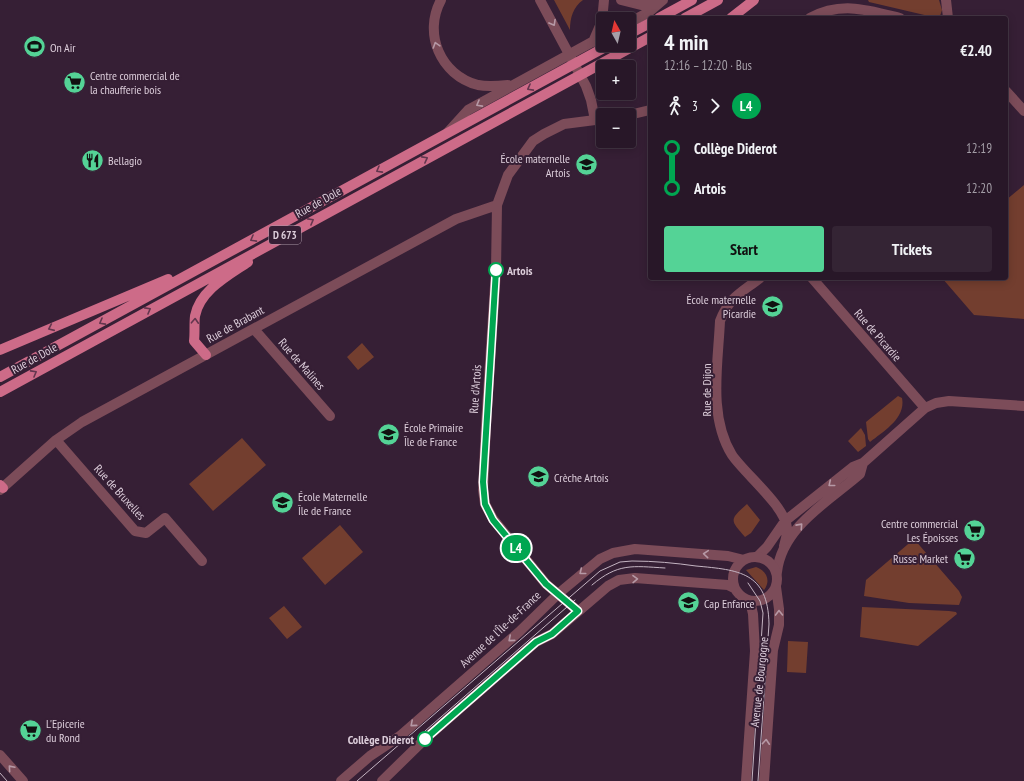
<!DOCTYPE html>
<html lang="en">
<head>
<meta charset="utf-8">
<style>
  body { margin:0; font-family:"PT Sans Narrow",sans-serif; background:#342434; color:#f1f3f6; height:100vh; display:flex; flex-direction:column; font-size:15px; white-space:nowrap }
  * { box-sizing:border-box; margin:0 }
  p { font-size:13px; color:#a59fa8 }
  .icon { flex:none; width:22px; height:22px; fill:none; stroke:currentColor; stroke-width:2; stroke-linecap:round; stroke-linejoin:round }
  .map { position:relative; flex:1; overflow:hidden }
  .sheet { position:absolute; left:648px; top:16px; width:360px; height:264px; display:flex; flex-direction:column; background:#281728; border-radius:4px; box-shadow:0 2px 10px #0003,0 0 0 1px #443645 }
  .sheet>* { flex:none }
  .badge { padding:0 8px; border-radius:13px; font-size:14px; line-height:26px }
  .needle { width:26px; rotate:352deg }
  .buttons { position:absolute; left:596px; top:12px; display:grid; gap:8px }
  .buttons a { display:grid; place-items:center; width:40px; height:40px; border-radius:4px; background:#281728; box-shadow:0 2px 10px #0003,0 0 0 1px #443645; font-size:20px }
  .map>.badge { position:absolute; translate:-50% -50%; box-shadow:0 0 0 2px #fff }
  .legs { display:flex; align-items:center; gap:6px; height:44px; padding:0 16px; font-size:13px }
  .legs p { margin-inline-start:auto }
  .summary { display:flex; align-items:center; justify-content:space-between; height:68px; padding:0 16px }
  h1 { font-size:22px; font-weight:700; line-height:30px }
  .action { display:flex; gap:8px; margin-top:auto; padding:8px 16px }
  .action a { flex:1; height:46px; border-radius:4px; background:#54d396; color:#111; font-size:16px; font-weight:700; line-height:46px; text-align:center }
  .action a+a { background:#342434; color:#f1f3f6 }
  ul { padding:0 16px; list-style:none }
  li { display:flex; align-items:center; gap:14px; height:40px; font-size:15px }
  li i { display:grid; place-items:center; width:6px; height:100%; margin:0 5px; background:currentColor }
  li i::after { content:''; width:10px; height:10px; margin:-5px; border:3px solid; border-radius:50%; background:#281728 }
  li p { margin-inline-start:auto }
  li:first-child i { background:linear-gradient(#0000 50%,currentColor 0) }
  li:last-child i { background:linear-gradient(currentColor 50%,#0000 0) }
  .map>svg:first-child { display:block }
</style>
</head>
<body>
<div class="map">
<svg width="1024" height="781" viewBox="0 0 1024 781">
  <rect width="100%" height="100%" fill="#361f35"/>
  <!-- green -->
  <path fill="#733e2f" d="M554 0H583C573 7 570 18 570 30Z
    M868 0H939L942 10 940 16 933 17 869 2Z
    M1024 185V319L974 315 942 278H1006V200Z
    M362 343 374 357 358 370 347 357Z
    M898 396 902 398C906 418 884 431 870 442L868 439 866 422Z
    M861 428 865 435 866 446 858 452 848 441Z
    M242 438 266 465 213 511 189 484Z
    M747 504 760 520 751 533 745 537C730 520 729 520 747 504Z
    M340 525 363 552 325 585 302 558Z
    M914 539 959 591 962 597 959 605 909 603 864 596 866 580Z
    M756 567C767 571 771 581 764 590L746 570Z
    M284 606 302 627 287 639 269 618Z
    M862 607 949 611 956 612 957 614 918 646 860 637Z
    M788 641 808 642 806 673 787 672Z"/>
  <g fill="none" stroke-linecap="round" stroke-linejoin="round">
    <!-- minor -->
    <path stroke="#7c4c59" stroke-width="10" d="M441 0C423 33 440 75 478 85 488 87 498 86 508 85
      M540 0 586 86 591 100 595 120
      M621 0 641 5 659 2
      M946 0 948 18
      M810 18C841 1 868 10 900 18
      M629 23 649 12 663 0
      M593 42 602 21 604 0
      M1006 91 1024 111
      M629 115 650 110
      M448 132 468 110 603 36
      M760 278C741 293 729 297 720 321 718 365 708 416 732 455 745 474 785 506 787 528 787 534 786 540 784 546
      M812 278 925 408
      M254 329 330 416
      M56 440 135 531 146 533 165 518 202 561
      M0 490 56 440 82 422 456 219 497 205
      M757 557 767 547 785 521 853 467 863 463 925 408 936 403 949 401 1024 406
      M777 572C782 527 829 501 860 474L863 463
      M578 611 546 584 493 519 485 504 483 490 486 425 496 270 497 205 508 175 533 141 544 134 564 124 603 119"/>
    <!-- tertiary -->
    <path stroke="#7c4c59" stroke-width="10" d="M733 579a22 22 0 1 1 44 0a22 22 0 1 1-44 0Z
      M0 755 23 781
      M341 781 370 756 400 736 519 632 558 594 600 559 613 553 635 549 728 556 744 560
      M382 781 425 739 536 642 552 634 608 586 619 580 635 578 728 585 734 588
      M746 781 755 651 753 614 750 601
      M764 781 773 650 779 625V609L776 587"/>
    <!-- primary -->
    <path stroke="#cd6b88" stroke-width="10" d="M659 18 692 0
      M685 18 718 0
      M731 18 754 0
      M629 34 650 23
      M0 350 168 279
      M206 355 194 341C195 333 194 324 195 316 200 290 229 275 248 262
      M0 377 609 45
      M0 392 650 37
      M0 485 3 488"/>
    <!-- tram -->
    <path stroke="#c4b4c2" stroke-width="1" d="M748 583 760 601 763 613 752 781
      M592 585C618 563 632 566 665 568
      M425 731 575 600
      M0 773 7 781
      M357 781 600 571 620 562 632 561C654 561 675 563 696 566 739 570 768 572 769 624L758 781"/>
  </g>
  <!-- one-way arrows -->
  <defs><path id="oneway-chevron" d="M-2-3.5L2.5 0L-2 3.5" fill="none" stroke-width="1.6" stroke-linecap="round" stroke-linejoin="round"/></defs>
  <g stroke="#b699a6">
    <use href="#oneway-chevron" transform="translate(553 23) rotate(61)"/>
    <use href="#oneway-chevron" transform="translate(436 45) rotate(-107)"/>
    <use href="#oneway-chevron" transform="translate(479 104) rotate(151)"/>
    <use href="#oneway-chevron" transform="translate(831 484) rotate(141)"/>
    <use href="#oneway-chevron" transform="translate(800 526) rotate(-48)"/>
    <use href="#oneway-chevron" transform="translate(706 554) rotate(-175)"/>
    <use href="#oneway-chevron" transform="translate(582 572) rotate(141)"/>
    <use href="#oneway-chevron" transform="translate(635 579) rotate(-1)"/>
    <use href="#oneway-chevron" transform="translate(779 613) rotate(-91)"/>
    <use href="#oneway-chevron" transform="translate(511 639) rotate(139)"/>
    <use href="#oneway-chevron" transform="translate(413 724) rotate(139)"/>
    <use href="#oneway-chevron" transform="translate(766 742) rotate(-86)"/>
    <use href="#oneway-chevron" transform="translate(11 768) rotate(-131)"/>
  </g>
  <g stroke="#63364e">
    <use href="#oneway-chevron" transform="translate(530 88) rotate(152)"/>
    <use href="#oneway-chevron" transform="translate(425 159) rotate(-28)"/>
    <use href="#oneway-chevron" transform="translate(379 170) rotate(151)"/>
    <use href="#oneway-chevron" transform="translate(311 221) rotate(-29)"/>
    <use href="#oneway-chevron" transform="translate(253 239) rotate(151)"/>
    <use href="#oneway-chevron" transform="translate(148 310) rotate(-29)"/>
    <use href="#oneway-chevron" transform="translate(195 321) rotate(-87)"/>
    <use href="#oneway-chevron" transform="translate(102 322) rotate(151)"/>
    <use href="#oneway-chevron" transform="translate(51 328) rotate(156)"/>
    <use href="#oneway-chevron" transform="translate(34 373) rotate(-29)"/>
  </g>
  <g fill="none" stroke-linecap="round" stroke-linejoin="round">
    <defs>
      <path id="line-1" d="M425 739 536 642 552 634 578 611 546 584 493 520 485 504 483 482 496 270"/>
    </defs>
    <!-- line-1 casing -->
    <use href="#line-1" stroke="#fff" stroke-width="9"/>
    <!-- line-1 -->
    <use href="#line-1" stroke="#00a651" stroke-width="6"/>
  </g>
  <!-- icons -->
  <defs>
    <symbol id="stadium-disc" viewBox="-11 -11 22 22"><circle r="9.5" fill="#54d396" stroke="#361f35"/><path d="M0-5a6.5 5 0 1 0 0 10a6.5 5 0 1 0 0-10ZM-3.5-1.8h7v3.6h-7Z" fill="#111"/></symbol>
    <symbol id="supermarket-disc" viewBox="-11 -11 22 22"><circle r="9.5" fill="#54d396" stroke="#361f35"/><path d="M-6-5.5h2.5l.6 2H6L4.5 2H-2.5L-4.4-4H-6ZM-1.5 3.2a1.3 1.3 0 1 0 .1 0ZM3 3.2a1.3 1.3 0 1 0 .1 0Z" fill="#111"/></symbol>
    <symbol id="restaurant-disc" viewBox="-11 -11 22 22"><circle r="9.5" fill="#54d396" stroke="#361f35"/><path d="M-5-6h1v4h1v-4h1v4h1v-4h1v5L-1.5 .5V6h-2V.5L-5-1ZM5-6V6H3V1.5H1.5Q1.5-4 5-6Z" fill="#111"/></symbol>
    <symbol id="school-disc" viewBox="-11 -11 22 22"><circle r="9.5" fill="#54d396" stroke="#361f35"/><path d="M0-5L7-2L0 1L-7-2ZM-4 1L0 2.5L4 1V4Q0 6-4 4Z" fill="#111"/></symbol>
  </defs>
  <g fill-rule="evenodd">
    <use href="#stadium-disc" x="22" y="34" width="25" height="25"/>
    <use href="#supermarket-disc" x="62" y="70" width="25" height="25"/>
    <use href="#restaurant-disc" x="80" y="148" width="25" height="25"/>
    <use href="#school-disc" x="574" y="152" width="25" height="25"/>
    <use href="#school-disc" x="760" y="294" width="25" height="25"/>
    <use href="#school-disc" x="376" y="422" width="25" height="25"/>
    <use href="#school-disc" x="526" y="464" width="25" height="25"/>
    <use href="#school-disc" x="270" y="490" width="25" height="25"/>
    <use href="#supermarket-disc" x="962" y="518" width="25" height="25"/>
    <use href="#supermarket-disc" x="952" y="546" width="25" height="25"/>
    <use href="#school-disc" x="676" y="590" width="25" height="25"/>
    <use href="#supermarket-disc" x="18" y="718" width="25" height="25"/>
  </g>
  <!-- markers -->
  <g fill="#fff" stroke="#00a651" stroke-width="2">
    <circle cx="496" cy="270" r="7"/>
    <circle cx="425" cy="739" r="7"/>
  </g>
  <g text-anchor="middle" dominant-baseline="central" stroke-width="4" stroke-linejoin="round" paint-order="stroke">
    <!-- shield labels -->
    <rect fill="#361f35" stroke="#aa99a8" stroke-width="1" x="269" y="226" width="32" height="18" rx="3"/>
    <g font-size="11" font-weight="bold" fill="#dccdda">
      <text x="285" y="235">D 673</text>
    </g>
    <!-- poi labels -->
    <g font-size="12" fill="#dccdda" stroke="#361f35" text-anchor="start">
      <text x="50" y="47">On Air</text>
      <text x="90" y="75">Centre commercial de<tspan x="90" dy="14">la chaufferie bois</tspan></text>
      <text x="570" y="158" text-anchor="end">École maternelle<tspan x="570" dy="14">Artois</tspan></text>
      <text x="108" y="160">Bellagio</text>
      <text x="756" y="299" text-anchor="end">École maternelle<tspan x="756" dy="14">Picardie</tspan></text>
      <text x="404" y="427">École Primaire<tspan x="404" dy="14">Île de France</tspan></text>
      <text x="554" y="477">Crèche Artois</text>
      <text x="298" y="496">École Maternelle<tspan x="298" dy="14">Île de France</tspan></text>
      <text x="958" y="523" text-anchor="end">Centre commercial<tspan x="958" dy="14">Les Époisses</tspan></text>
      <text x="948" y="558" text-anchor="end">Russe Market</text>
      <text x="704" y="603">Cap Enfance</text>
      <text x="46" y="723">L'Epicerie<tspan x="46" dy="14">du Rond</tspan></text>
    </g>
    <!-- street labels -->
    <g font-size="12" fill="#dccdda" stroke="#361f35">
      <text transform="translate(318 202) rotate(-29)">Rue de Dole</text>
      <text transform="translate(235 324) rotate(-29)">Rue de Brabant</text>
      <text transform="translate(878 335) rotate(49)">Rue de Picardie</text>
      <text transform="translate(34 358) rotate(-29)">Rue de Dole</text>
      <text transform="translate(302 364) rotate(49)">Rue de Malines</text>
      <text transform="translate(475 389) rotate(-86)">Rue d'Artois</text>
      <text transform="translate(706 390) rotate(-90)">Rue de Dijon</text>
      <text transform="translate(120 492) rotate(48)">Rue de Bruxelles</text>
      <text transform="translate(500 629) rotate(-43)">Avenue de l’Île-de-France</text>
      <text transform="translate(759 682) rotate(-84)">Avenue de Bourgogne</text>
    </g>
    <!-- stop labels -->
    <g font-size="12" font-weight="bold" fill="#dccdda" stroke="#361f35" text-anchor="start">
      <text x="507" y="270">Artois</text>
      <text x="414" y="739" text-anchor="end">Collège Diderot</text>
    </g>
  </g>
</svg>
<div class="buttons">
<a><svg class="needle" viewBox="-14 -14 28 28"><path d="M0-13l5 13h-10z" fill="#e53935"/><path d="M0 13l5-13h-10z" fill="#a59fa8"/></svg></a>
<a>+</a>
<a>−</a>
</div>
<b class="badge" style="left:516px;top:548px;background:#00a651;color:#fff">L4</b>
<section class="sheet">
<div class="summary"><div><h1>4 min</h1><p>12:16 – 12:20 · Bus</p></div><b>€2.40</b></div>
<div class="legs"><svg class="icon" aria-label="walk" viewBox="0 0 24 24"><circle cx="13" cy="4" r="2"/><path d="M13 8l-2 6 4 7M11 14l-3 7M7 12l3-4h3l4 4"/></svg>3<svg class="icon" aria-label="forward" viewBox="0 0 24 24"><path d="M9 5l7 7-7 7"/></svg><b class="badge" style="background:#00a651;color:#fff">L4</b></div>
<ul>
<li><i style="color:#00a651"></i><b>Collège Diderot</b><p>12:19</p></li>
<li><i style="color:#00a651"></i><b>Artois</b><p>12:20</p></li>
</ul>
<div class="action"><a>Start</a><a>Tickets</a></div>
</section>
</div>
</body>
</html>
